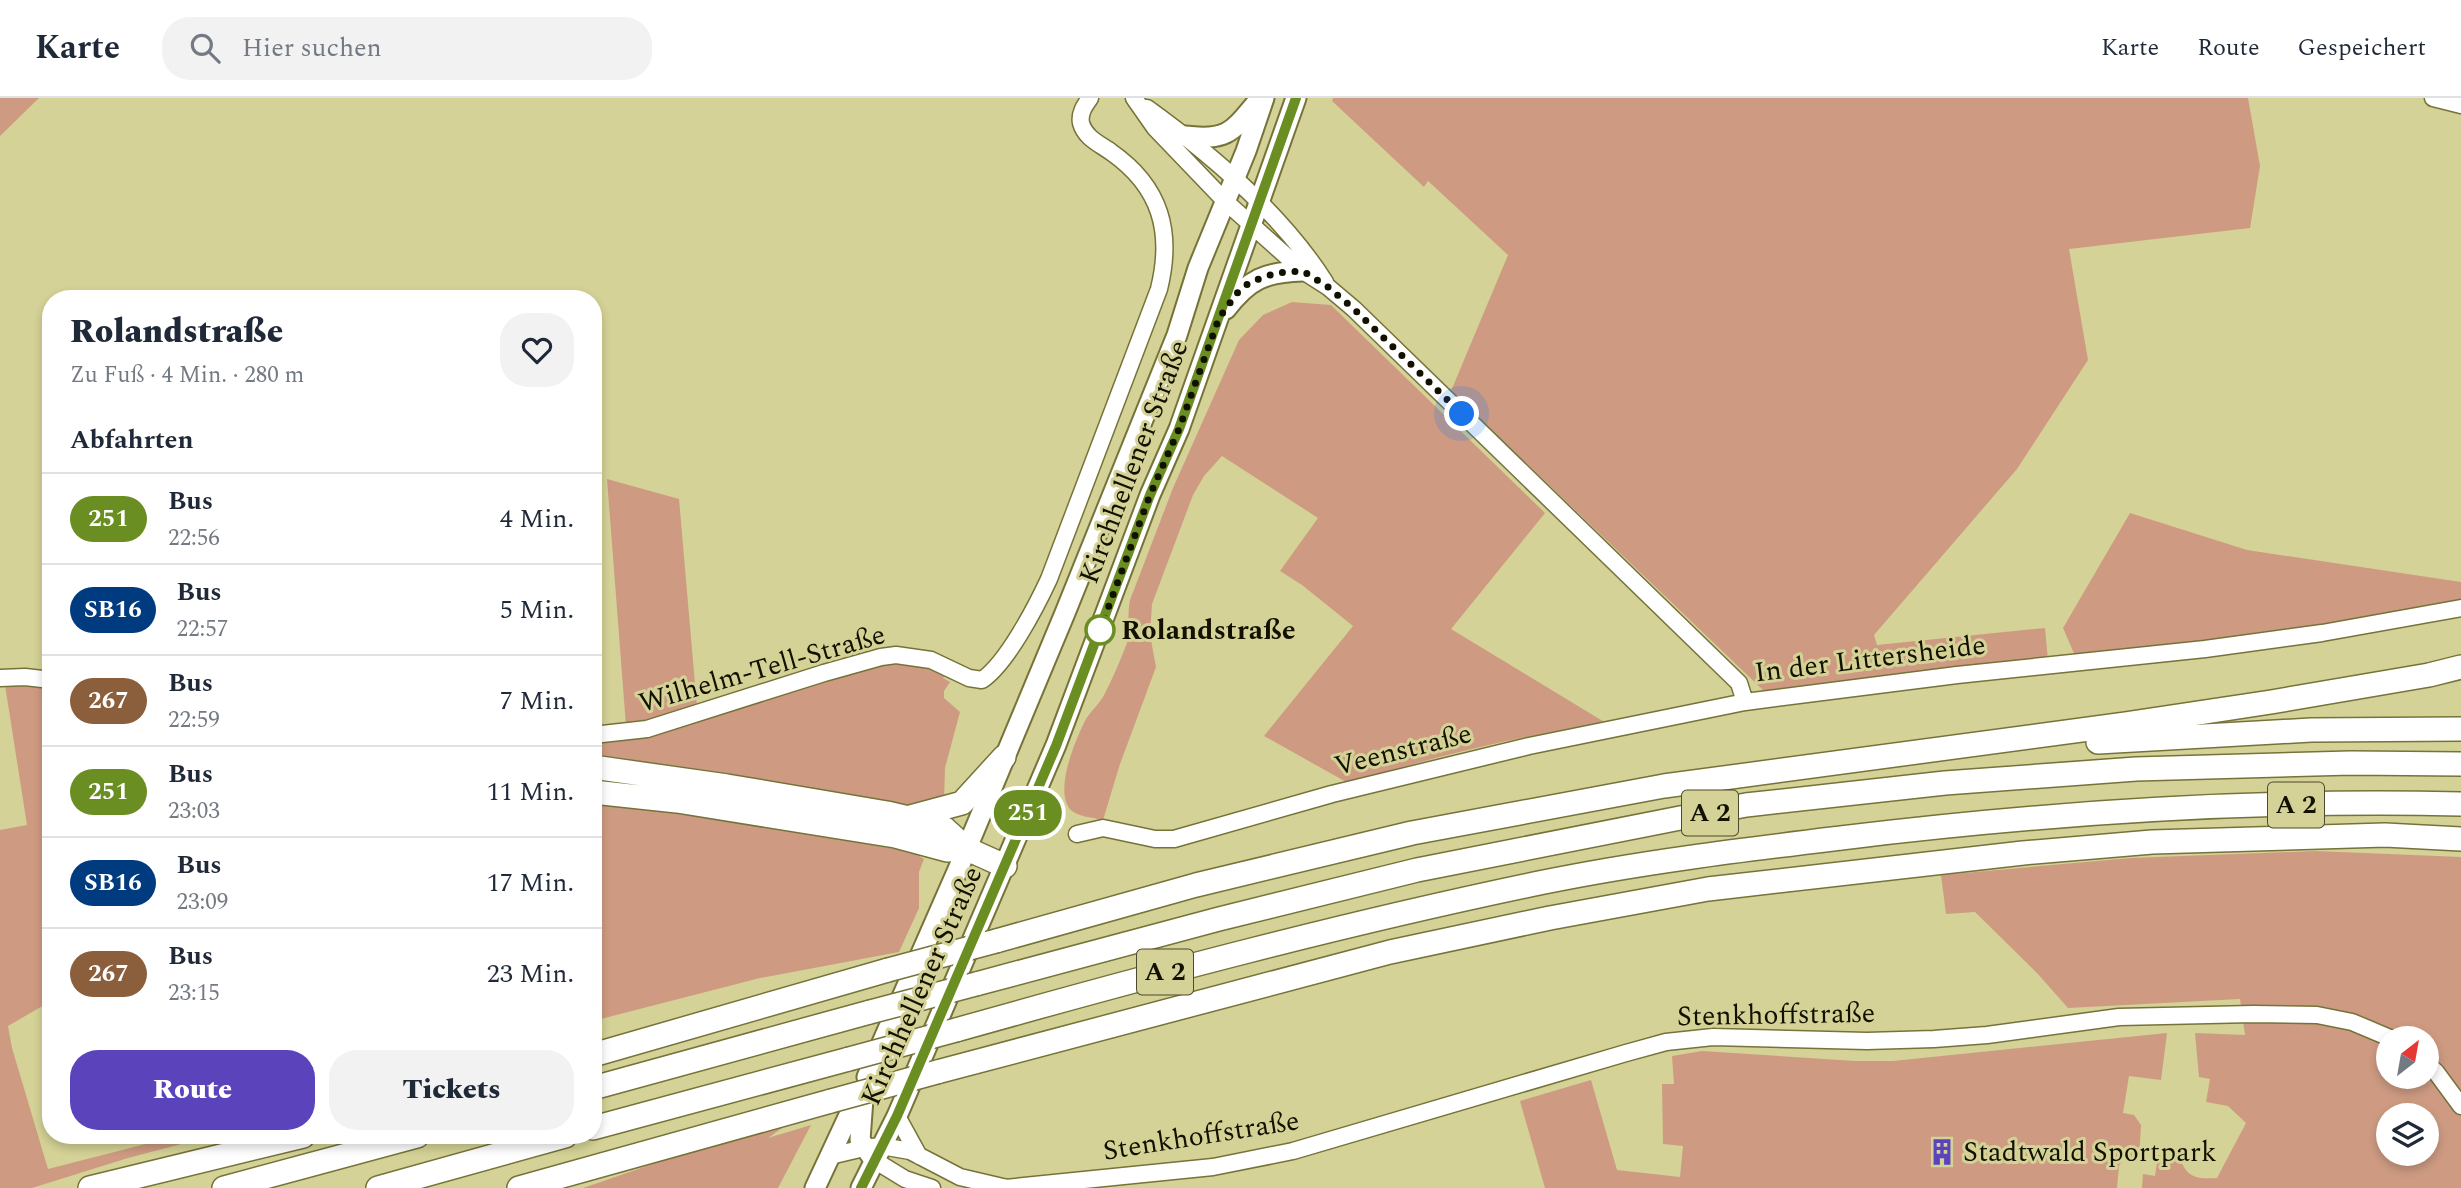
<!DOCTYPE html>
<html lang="de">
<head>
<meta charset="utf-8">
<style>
  body { margin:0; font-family:Spectral,serif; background:#f2f2f3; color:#1f2937; height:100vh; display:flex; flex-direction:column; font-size:26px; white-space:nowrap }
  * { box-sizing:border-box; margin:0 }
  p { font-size:23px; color:#747a83 }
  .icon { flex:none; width:38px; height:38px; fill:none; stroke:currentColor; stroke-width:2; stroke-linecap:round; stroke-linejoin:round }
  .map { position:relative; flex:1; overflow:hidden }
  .side { position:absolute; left:42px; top:192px; width:560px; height:854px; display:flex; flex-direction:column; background:#fff; border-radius:28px; box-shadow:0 4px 10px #0003 }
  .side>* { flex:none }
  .badge { padding:0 14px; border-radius:23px; font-size:24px; line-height:46px }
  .needle { width:46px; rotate:31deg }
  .controls { position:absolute; left:2376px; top:928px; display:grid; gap:14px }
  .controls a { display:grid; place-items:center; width:63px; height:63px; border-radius:50%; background:#fff; box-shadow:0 4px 10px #0003; font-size:35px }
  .you { position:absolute; width:35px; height:35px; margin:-18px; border:5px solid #fff; border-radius:50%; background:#1a73e8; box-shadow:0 0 0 10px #1a73e833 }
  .map>.badge { position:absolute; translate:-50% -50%; box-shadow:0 0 0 4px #fff }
  h2 { padding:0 28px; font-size:26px; line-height:63px }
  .round { display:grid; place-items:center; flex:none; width:74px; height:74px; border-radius:28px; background:#f2f2f3 }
  .summary { display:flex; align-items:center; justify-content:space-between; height:119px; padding:0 28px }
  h1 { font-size:33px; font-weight:800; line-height:52px }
  .cta { display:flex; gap:14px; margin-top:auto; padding:14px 28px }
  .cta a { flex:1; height:80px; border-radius:28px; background:#5b43bb; color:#fff; font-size:28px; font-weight:800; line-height:80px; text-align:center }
  .cta a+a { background:#f2f2f3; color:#1f2937 }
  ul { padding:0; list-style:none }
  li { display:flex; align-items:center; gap:21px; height:91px; padding:0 28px; border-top:2px solid #e0e1e3 }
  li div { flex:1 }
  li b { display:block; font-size:26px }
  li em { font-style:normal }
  li .badge { min-width:77px; font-weight:700; text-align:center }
  header { display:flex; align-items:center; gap:42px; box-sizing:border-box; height:98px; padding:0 35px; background:#fff; border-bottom:2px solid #e0e1e3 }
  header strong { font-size:33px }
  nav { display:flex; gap:38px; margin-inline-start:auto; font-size:24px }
  .search { width:490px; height:63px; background:#f2f2f3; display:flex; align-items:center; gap:18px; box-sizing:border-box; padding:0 24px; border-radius:28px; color:#747a83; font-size:26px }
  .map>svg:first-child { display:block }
</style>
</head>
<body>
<header>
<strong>Karte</strong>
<div class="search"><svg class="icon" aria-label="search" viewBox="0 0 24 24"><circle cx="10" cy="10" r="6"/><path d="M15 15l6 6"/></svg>Hier suchen</div>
<nav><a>Karte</a><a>Route</a><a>Gespeichert</a></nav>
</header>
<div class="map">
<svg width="2461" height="1090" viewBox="0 0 2461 1090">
  <rect width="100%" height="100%" fill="#d4d296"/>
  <!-- green -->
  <path fill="#ce9b82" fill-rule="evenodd" d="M0 0H39L0 38Z
    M1333 0H2248L2260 68 2250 130 2069 151 2088 262 2017 371 1874 537 1877 547 2045 530 2048 563 1765 594 1451 293 1508 157 1428 83 1424 89 1332 3Z
    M1292 204 1331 207 1545 415 1451 531 1606 625C1518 638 1433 659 1348 685L1264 638 1353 528 1302 487 1280 473 1318 420 1222 358 1204 378 1193 397 1152 506 1150 537 1156 569 1120 666 1103 722C1095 720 1080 719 1072 713 1052 696 1076 640 1086 621 1091 613 1098 607 1103 599 1112 582 1120 563 1127 545 1130 534 1127 516 1130 502L1173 390 1239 242 1263 217Z
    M607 381 679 401 697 609 626 628Z
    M2130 415 2247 452 2461 484V507L2425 514 2076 560 2063 530Z
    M909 563 947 575 943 580 950 584 944 593V600L960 614 945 670 944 705 931 707 872 705 593 663V643L642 639 864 568Z
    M5 587H21L51 591V903L8 928 12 950 48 1071 177 1038H212L128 1060 32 1090H0V732L27 727Z
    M593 705 627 707 708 719 912 754 924 761 919 774V810L899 854 760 880 593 923Z
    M2316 753 2461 759V1090H2142L2143 1076 2155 1078 2158 1057 2181 1063C2188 1081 2200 1081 2217 1080L2246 1025 2228 1008 2206 1004 2210 981 2199 979 2195 935 2245 937 2240 901 2068 910 2037 875 1975 814 1946 816 1941 777 2131 760ZM2389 940H2427V978H2389ZM2389 1017H2427V1055H2389Z
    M2167 935 2161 982 2129 978 2123 1015 2134 1017 2141 1027 2139 1062 2123 1061 2119 1068 2117 1090H1545L1520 1003 1591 982 1617 1072 1680 1079 1683 1048 1663 1046 1662 986H1674L1672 958 1702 953 1855 963H1893Z
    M783 1027 785 1028 768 1040 811 1027 778 1090H583L685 1055Z"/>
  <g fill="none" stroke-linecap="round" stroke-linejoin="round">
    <defs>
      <path id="minor" d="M1134 0 1155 30 1226 104 1303 173 1328 189 1354 211 1739 585 1745 604
        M2433 0 2461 7
        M1147 10C1212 57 1281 115 1325 184
        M0 580 25 579 51 582
        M593 637 647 631 824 575 881 559 896 557 931 562 969 580 982 582C1007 565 1036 509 1049 481L1159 191C1173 134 1161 89 1111 54 1100 46 1085 40 1081 25 1079 15 1085 7 1090 0
        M1077 736 1103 730 1155 741H1174L1332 696 1529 648 1745 604 1957 577 2205 551 2322 535 2461 510
        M2427 966 2436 974 2461 1008
        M897 1018 919 1058
        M830 1058 864 1050 881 1048 910 1053 960 1079 1007 1090
        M874 1062 905 1081 932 1090
        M1005 1090 1213 1069 1293 1053 1626 955 1666 944 1713 939 1867 943 1934 941 1987 937 2119 919 2253 916 2317 917 2352 924 2390 940"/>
      <path id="major" d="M1185 38C1228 43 1232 34 1258 3
        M1226 211C1249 181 1265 174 1303 173
        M867 979 959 769 1065 515 1177 237 1198 170 1246 53 1264 0
        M863 1001 860 1042 874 1062
        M815 1090 857 1000
        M861 1090 897 1018 1056 647 1150 397 1179 331 1296 0"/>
      <path id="highway" d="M2098 644 2311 632 2461 631
        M593 669 727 688 887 715 934 726 945 731 967 751 1005 768
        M593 694 677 703 895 738 947 752 967 751
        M910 719 962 705 1004 659
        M996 843 1196 787 1412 735 1664 688 2126 626 2271 604 2429 577 2461 569
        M976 886 1219 821 1417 772 1746 707 1945 685 2136 671 2351 665 2461 666
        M956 932C1151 877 1346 825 1544 784 1642 764 1742 752 1841 740 2046 715 2254 701 2461 706
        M593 957 888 872
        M937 974 1390 854 1550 820 1708 791 2023 755 2152 744 2385 737 2461 741
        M593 990 870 914
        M593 1030 849 961
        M90 1090 303 1038
        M224 1090 417 1038
        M378 1090 565 1038
        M519 1090 831 1003"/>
    </defs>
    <!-- minor casing -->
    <use href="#minor" stroke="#757339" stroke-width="19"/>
    <!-- major casing -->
    <use href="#major" stroke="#757339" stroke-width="23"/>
    <!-- highway casing -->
    <use href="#highway" stroke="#757339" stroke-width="26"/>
    <!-- minor -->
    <use href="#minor" stroke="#fff" stroke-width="16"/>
    <!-- major -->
    <use href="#major" stroke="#fff" stroke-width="19"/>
    <!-- highway -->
    <use href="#highway" stroke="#fff" stroke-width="23"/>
    <defs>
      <path id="highway-bridge" d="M888 872 996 843
        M870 914 976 886
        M849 961 956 932
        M831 1003 937 974"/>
    </defs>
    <!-- highway-bridge casing -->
    <use href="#highway-bridge" stroke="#757339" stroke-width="26" stroke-linecap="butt"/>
    <!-- highway-bridge -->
    <use href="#highway-bridge" stroke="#fff" stroke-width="23"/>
  </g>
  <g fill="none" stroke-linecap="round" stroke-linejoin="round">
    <defs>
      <path id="line" d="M861 1090 897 1018 1056 648 1150 397 1179 331 1296 0"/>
    </defs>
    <!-- line casing -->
    <use href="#line" stroke="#fff" stroke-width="16"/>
    <!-- line -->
    <use href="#line" stroke="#6b8e23" stroke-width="10"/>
    <!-- walk -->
    <path stroke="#121100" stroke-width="7" stroke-dasharray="0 12.6" d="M1100 532 1150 397 1179 331 1219 220 1238 194 1250 184 1276 175 1303 173 1328 189 1354 211 1462 316"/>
  </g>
  <!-- icons -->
  <defs>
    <symbol id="building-bare" viewBox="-9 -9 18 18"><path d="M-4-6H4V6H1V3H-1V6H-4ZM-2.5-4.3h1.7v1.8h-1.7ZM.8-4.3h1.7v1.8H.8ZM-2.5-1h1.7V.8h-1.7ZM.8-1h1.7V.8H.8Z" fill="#5b43bb" stroke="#d4d296" stroke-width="2.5" paint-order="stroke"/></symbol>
  </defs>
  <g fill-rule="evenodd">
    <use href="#building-bare" x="1923" y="1035" width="38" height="38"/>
  </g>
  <!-- markers -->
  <circle fill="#fff" stroke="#6b8e23" stroke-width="3.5" cx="1100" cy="532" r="14"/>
  <g text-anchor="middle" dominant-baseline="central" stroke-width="6" stroke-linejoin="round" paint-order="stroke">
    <!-- shield labels -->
    <g fill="#d4d296" stroke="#4c4b2d" stroke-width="2">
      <rect x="2268" y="684.5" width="56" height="45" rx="5"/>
      <rect x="1682" y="692.5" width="56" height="45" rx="5"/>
      <rect x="1137" y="851.5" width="56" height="45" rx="5"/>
    </g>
    <g font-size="26" font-weight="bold" fill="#121100">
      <text x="2296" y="707">A 2</text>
      <text x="1710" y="715">A 2</text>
      <text x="1165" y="874">A 2</text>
    </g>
    <!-- street labels -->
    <g font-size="28" fill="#121100" stroke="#d4d296">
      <text transform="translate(1134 364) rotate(-69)">Kirchhellener Straße</text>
      <text transform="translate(1870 561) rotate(-7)">In der Littersheide</text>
      <text transform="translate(762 571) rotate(-16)">Wilhelm-Tell-Straße</text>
      <text transform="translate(1403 652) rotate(-14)">Veenstraße</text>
      <text transform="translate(922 888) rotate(-66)">Kirchhellener Straße</text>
      <text transform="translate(1776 917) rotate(-1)">Stenkhoffstraße</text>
      <text transform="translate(1201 1038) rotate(-9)">Stenkhoffstraße</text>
    </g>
    <!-- stop labels -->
    <g font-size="28" font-weight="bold" fill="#121100" stroke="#d4d296" text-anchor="start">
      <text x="1121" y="532">Rolandstraße</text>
    </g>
    <!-- poi labels -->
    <g font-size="28" fill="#121100" stroke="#d4d296" text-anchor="start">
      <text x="1963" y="1054">Stadtwald Sportpark</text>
    </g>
  </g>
</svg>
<div class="controls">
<a><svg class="needle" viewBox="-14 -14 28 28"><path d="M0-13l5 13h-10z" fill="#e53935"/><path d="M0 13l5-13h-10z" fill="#747a83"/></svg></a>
<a><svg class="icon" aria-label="layers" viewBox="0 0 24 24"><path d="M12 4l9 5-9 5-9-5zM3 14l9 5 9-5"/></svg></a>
</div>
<div class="you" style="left:1462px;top:316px"></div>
<b class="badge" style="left:1028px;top:715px;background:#6b8e23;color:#fff">251</b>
<section class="side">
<div class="summary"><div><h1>Rolandstraße</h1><p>Zu Fuß · 4 Min. · 280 m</p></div><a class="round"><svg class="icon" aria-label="heart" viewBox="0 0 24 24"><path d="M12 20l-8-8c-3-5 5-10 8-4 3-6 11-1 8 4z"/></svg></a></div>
<h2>Abfahrten</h2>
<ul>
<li><span class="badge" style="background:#6b8e23;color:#fff">251</span><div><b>Bus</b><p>22:56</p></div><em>4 Min.</em></li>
<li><span class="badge" style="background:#003b80;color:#fff">SB16</span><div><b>Bus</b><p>22:57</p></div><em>5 Min.</em></li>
<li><span class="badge" style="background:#8b5e3c;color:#fff">267</span><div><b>Bus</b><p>22:59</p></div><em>7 Min.</em></li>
<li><span class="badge" style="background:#6b8e23;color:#fff">251</span><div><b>Bus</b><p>23:03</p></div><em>11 Min.</em></li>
<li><span class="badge" style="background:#003b80;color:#fff">SB16</span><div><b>Bus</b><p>23:09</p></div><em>17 Min.</em></li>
<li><span class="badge" style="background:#8b5e3c;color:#fff">267</span><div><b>Bus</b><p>23:15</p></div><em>23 Min.</em></li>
</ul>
<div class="cta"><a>Route</a><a>Tickets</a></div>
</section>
</div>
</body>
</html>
